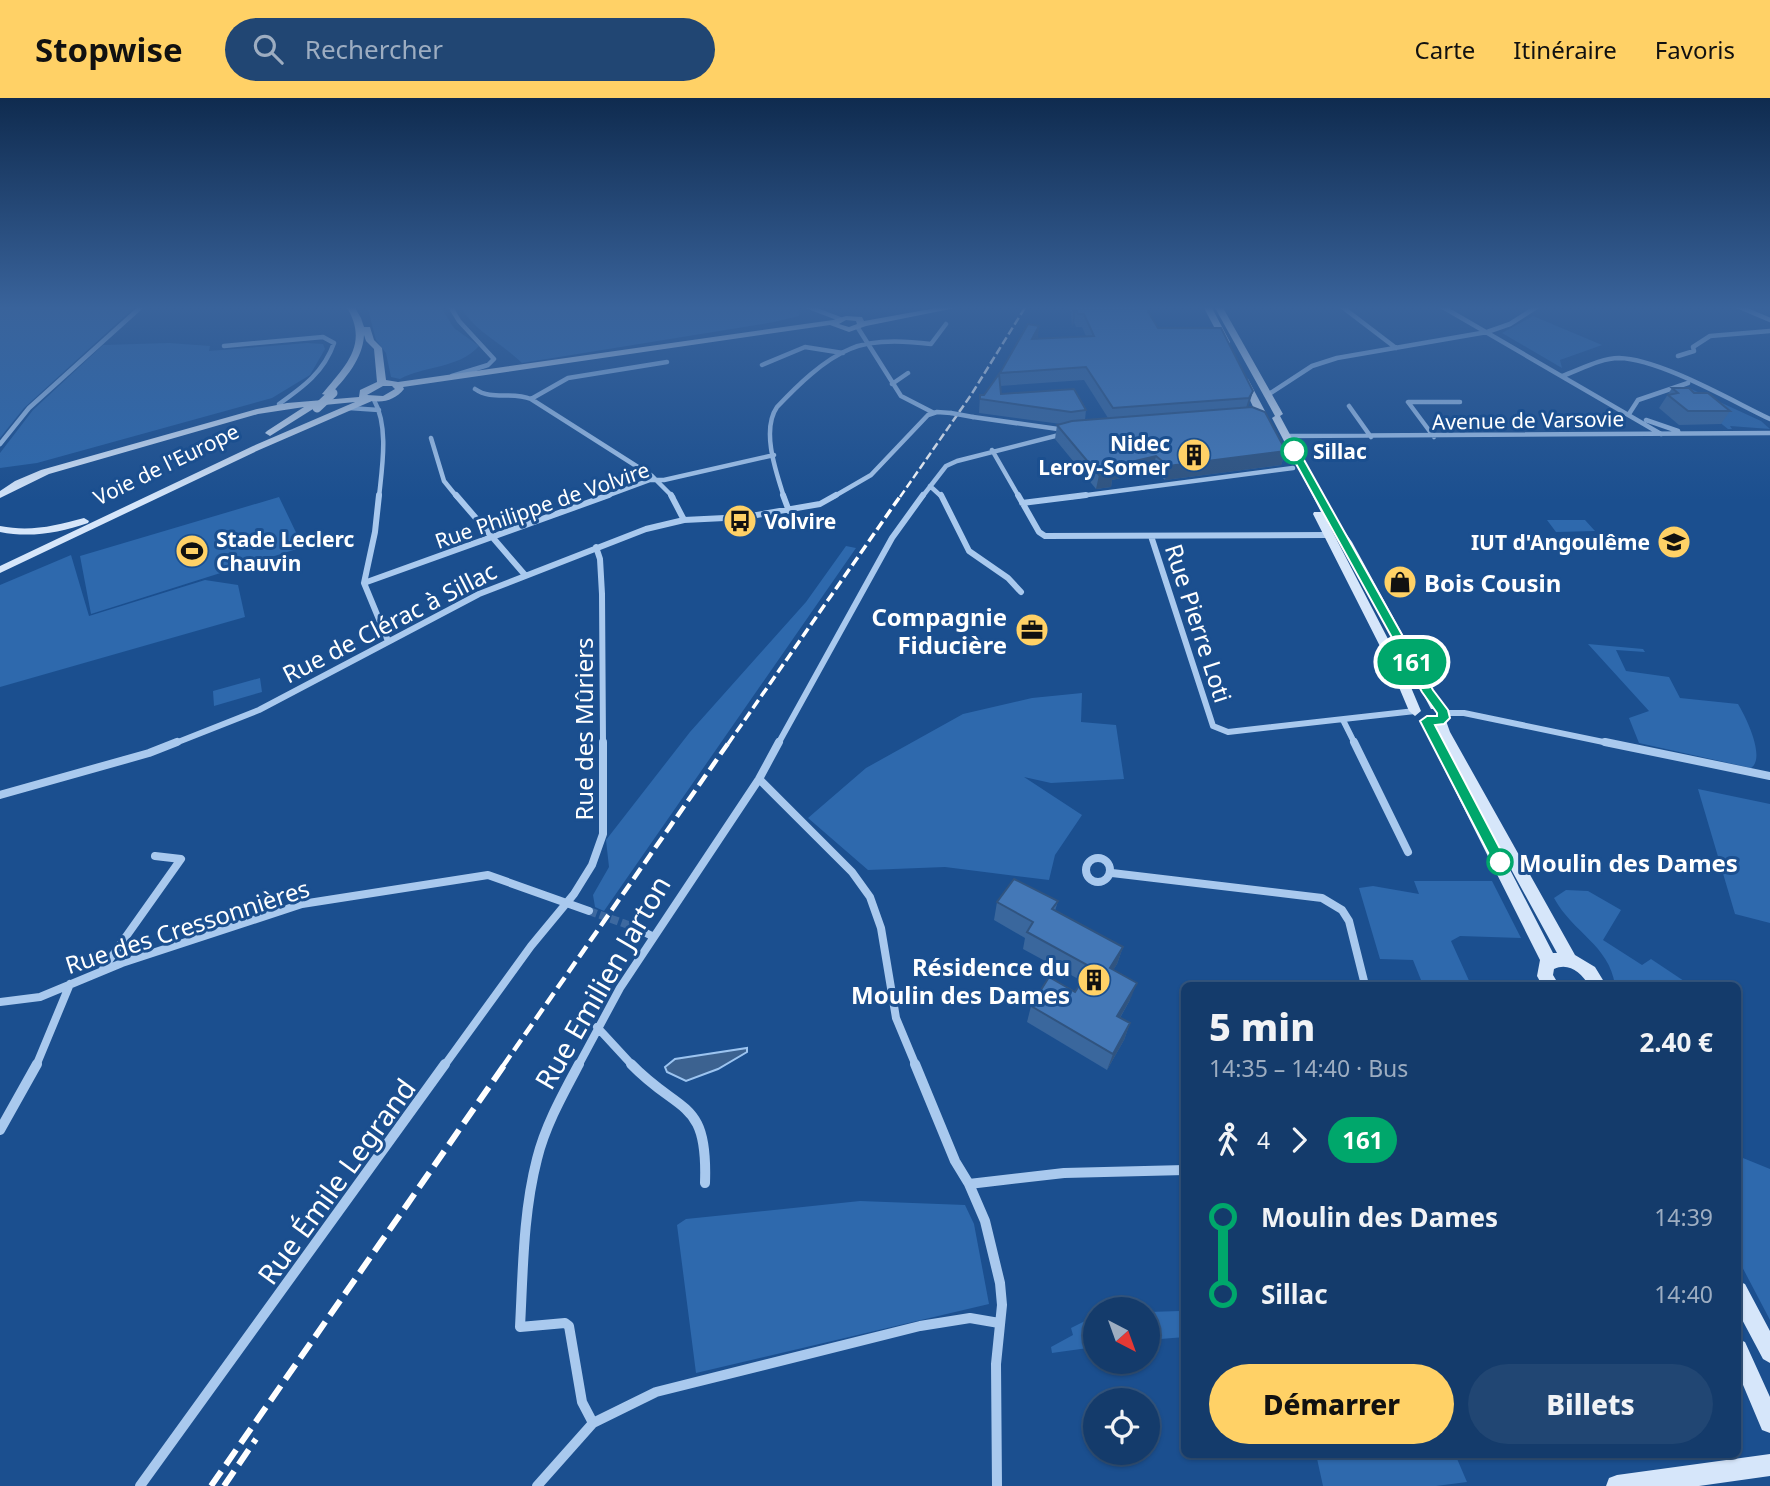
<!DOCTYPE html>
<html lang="fr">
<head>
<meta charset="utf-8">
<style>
  body { margin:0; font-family:"Noto Sans",sans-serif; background:#214673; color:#f1f3f6; height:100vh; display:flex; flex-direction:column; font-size:26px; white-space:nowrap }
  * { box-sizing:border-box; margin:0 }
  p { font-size:23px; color:#9dadc1 }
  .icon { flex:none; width:38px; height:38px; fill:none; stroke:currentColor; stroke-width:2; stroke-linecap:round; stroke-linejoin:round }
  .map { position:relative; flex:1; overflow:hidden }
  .side { position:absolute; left:1181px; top:884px; width:560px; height:476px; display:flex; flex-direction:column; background:#143b6b; border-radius:10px; box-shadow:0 2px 5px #0004,0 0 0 2px #33557e }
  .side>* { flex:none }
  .badge { padding:0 14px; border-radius:23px; font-size:24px; line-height:46px }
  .needle { width:46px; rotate:139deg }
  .fabs { position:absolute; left:1083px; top:1199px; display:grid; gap:14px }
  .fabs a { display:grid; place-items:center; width:77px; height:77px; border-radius:50%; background:#143b6b; box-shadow:0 2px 5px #0004,0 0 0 2px #33557e; font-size:35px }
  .map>.badge { position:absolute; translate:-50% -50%; box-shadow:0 0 0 4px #fff }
  .legs { display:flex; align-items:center; gap:10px; height:77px; padding:0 28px; font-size:23px }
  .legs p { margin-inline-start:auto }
  .head { display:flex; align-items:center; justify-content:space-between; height:119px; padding:0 28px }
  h1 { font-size:38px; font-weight:800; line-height:52px }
  .action { display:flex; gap:14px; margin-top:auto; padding:14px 28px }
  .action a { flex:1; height:80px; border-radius:42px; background:#ffd166; color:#111; font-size:28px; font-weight:800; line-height:80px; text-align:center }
  .action a+a { background:#214673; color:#f1f3f6 }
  ul { padding:0 28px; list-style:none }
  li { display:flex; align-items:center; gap:24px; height:77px; font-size:26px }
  li i { display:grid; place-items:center; width:10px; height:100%; margin:0 9px; background:currentColor }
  li i::after { content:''; width:18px; height:18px; margin:-9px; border:5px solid; border-radius:50%; background:#143b6b }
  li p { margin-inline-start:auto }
  li:first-child i { background:linear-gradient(#0000 50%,currentColor 0) }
  li:last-child i { background:linear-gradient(currentColor 50%,#0000 0) }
  header { display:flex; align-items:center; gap:42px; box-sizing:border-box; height:98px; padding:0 35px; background:#ffd166; color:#111 }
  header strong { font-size:33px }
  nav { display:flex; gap:38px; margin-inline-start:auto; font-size:24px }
  .search { width:490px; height:63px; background:#214673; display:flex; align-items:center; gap:18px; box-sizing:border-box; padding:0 24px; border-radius:38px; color:#9dadc1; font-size:26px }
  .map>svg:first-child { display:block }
</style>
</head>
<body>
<header>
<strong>Stopwise</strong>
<div class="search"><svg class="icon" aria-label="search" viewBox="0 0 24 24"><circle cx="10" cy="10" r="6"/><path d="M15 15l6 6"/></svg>Rechercher</div>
<nav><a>Carte</a><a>Itinéraire</a><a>Favoris</a></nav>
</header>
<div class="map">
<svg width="1770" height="1388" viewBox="0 0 1770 1388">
  <rect width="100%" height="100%" fill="#1b4f8f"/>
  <!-- green -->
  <path fill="#2e69ad" d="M0 208H136L24 310 0 340Z
    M364 208H440L454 230 479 248C458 271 426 267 400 281L391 279 386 255 376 242 368 211Z
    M459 208H797L800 209 799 218 774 224 522 265C500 244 477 235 459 208Z
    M1533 218 1602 247 1560 262 1562 270 1502 235Z
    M169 245 210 248 209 253 307 245 323 246 325 251 310 277 272 300 37 365 0 370V355L33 312 103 247Z
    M1687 289 1761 323 1770 331 1730 328 1732 331H1728L1679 292Z
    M279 399 303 449 91 516 80 458Z
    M1547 422H1585L1595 433 1556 434Z
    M846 448 856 450 604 813 595 809 593 797 609 769 606 742 690 634 806 504Z
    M71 457 89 518 205 482 238 487 245 519 0 589V487Z
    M1588 546 1643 551 1645 554 1616 552 1626 573 1669 579 1680 600 1738 606C1746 619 1766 660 1751 670L1639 645 1629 620 1649 613Z
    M260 580 262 594 214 608 213 593Z
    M1082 595 1081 624 1116 627 1124 681 1051 685 1024 679 1082 717 1055 757 1049 782 945 769 868 772 808 720 866 670 963 616 1032 600Z
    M1698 691 1770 706V825L1735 816Z
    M1414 783H1492L1521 840 1460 838 1451 843 1471 887H1423L1413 862 1380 861 1359 790 1373 788 1419 796Z
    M1566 792 1588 793 1621 812 1603 842 1642 867 1651 861 1690 887H1615C1609 847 1573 835 1554 800Z
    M1738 1058 1770 1071V1222L1738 1161Z
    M860 1103 965 1107 974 1126 989 1206 696 1275 677 1127 686 1121Z
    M1180 1213 1185 1239 1148 1242V1214Z
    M1095 1218V1249L1052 1255 1051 1249 1073 1237 1071 1230Z
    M1316 1356H1455L1467 1384 1436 1388H1323Z"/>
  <!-- water -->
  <path fill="#3c6290" stroke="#9cc4f0" stroke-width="2" d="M747 950V954L718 971 686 983 667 974 665 969 675 961Z"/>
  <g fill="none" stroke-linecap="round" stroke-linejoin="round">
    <!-- street-tunnel -->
    <path stroke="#3d69a0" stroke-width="8" stroke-dasharray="8 3.5" stroke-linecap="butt" d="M589 813 634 829"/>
    <!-- street-far3 -->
    <path stroke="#a9c9ee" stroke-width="4.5" d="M450 208 459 223 494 261 488 267 452 278
      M806 208 840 221
      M1341 208 1396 250
      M1441 208 1661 336
      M1737 208 1770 222
      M858 230 901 298 934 315
      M224 248 323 239 334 245C324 274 303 289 279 306L280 309
      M1678 258 1694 253 1693 249 1710 238 1770 233
      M762 267 805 249 843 255
      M1562 278C1579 272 1601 260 1619 260 1660 261 1732 303 1770 321
      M892 286 908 275
      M475 291C492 303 512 293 531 301L652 378 673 399
      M1269 296 1312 268 1337 260 1487 234 1510 226 1538 208
      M531 301 568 280 667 264
      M374 302C389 329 382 369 379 399
      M1349 308 1371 339
      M349 310 379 312
      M1629 316 1638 302 1688 285
      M973 319 1065 332
      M1646 322 1678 333
      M1286 338 1770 335
      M1434 339 1408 304H1460
      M431 340 444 383 457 399
      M0 346 29 310 142 208
      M992 352 1019 399
      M930 388 942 399
      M604 399 650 382H664L774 357
      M784 399C776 374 761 332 777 309 797 288 823 262 850 251 872 241 907 243 931 246L946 226
      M833 399 871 377 928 317 937 314 951 315
      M922 399 946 368 957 363 1063 336
      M1072 399 1293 370"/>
    <!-- street-far2 -->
    <path stroke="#a9c9ee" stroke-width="6" d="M379 397 375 434 364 485 388 543
      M456 397 525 477
      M671 397 684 422
      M783 397 789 413
      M941 397 969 453 1008 480 1021 494
      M1018 397 1039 434 1045 438 1328 437
      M1022 405 1086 397
      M1151 438 1213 628 1228 634 1415 613
      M596 449 600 461 602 496 603 646
      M364 485 609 397
      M1443 615H1464L1613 646
      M1343 622 1355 646
      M173 646 259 612 479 496 646 431 684 422 745 419 820 406 836 397
      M778 646 892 440 923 397"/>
    <!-- street-far1 -->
    <path stroke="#a9c9ee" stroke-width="8" d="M1354 644 1408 754
      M1605 644 1770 678
      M759 681 852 774 870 799 881 830 896 920 916 968
      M0 697 149 655 177 644
      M1086 772a12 12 0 1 1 24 0a12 12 0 1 1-24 0Z
      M1112 775 1322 800 1342 812 1349 823 1365 887
      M634 829 652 838
      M103 871 181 761 155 758
      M0 904 40 899 122 865 302 806 488 777 589 813
      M597 929 633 968
      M36 968 70 886
      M444 968 531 848 574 796 592 767 603 736V644
      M578 968 620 890 759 681 779 644"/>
    <!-- street -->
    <path stroke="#a9c9ee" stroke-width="10" d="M579 966C563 996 545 1028 537 1061 523 1115 523 1173 520 1229L565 1225 569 1228 582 1304 593 1325
      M631 966C680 1017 708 1000 705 1085
      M915 966 955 1063 969 1086 985 1123 1000 1185 1002 1207 996 1266 997 1388
      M0 1032 37 966
      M969 1086 1064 1075 1185 1072
      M140 1388 445 966
      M537 1388 593 1325 656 1294 920 1228 970 1220 999 1225"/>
    <!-- secondary -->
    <path fill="#d6e6fa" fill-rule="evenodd" d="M346 208H354L361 220 364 229H370L374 242 382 250 386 282 398 284 833 222 846 218 862 219 864 223 947 208H965L866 228 849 234 830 227 403 289 404 291C396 301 385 305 372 303L259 352 0 475V468L253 348 355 304 314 308 313 311 270 338 265 335 267 333 304 309 258 316 49 376 0 400V393L15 383 41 372 257 311 287 305 359 299 360 292 377 284 374 251 366 243 364 237C363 261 345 281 329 298L322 296C345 268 370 246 346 208ZM846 222 856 223 857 226 849 229 839 226ZM383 288H392L395 291 383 298 367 297Z
      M1203 208H1211L1230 244 1229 246 1222 244Z
      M1214 208H1222L1283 316 1280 318 1335 420 1352 444 1442 608 1441 611H1431L1342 444 1327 423 1402 568 1421 613 1415 618 1409 613 1390 568 1313 416 1314 414H1321L1272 320 1275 318Z
      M1241 279 1248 281 1266 315 1264 317 1256 315 1240 281Z
      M84 420 89 423 88 425C59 435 30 440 0 434V428C30 434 55 428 84 420Z
      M1427 618 1434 623 1440 618 1445 620 1450 634 1575 857 1595 869 1606 887H1589C1581 875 1569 864 1554 871L1553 877 1559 887H1542L1537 878 1540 862 1420 623ZM1489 731 1557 855H1553Z
      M1738 1183 1745 1186 1770 1233V1265L1763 1261 1738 1214Z
      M1738 1241 1745 1244 1770 1299V1335L1762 1332 1738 1275Z
      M1770 1356V1378L1699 1388H1606L1609 1380 1617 1377Z"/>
    <!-- rail-far3 -->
    <path stroke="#fff" stroke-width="2.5" stroke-dasharray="8 3.5" stroke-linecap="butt" d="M900 399 971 297 1026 208"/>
    <!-- rail-far2 -->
    <path stroke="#fff" stroke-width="3.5" stroke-dasharray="10 4.5" stroke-linecap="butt" d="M728 646 901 397"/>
    <!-- rail-far1 -->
    <path stroke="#fff" stroke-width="4.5" stroke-dasharray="13 6" stroke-linecap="butt" d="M503 968 729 644"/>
    <!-- rail -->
    <path stroke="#fff" stroke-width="6" stroke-dasharray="18 8" stroke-linecap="butt" d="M211 1388 505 966
      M224 1388 256 1341"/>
    <!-- street-bridge -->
    <path stroke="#a9c9ee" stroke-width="4.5" d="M951 315 973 319"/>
    <!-- secondary-bridge -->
    <path stroke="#d6e6fa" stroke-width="9" d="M317 310 333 295"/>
  </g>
  <!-- wall -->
  <path fill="#3a679d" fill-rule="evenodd" d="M1070 208H1135L1158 230 1253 293 1247 310 1286 353 1281 367 1165 382 1153 372 1112 382 1111 389 1096 391 1055 341 1057 327 1061 326 979 315 980 297H984L999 278 1000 275 1038 241 1086 238 1082 229H1076L1074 224 1072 228ZM1084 282 1108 320 1085 322 1086 312 1001 296 1000 288Z
    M1672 290 1694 295 1730 313 1721 326 1679 327 1659 310Z
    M1058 803 1055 813 1123 849 1117 866 1113 872 1130 902 1120 920 1130 925 1124 942 1107 972 1027 924 1031 908 1075 894 1082 883 1023 851 1025 840 994 822 997 804Z"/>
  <!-- shaded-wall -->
  <path fill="#305480" d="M1076 211 1074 224 1072 228 1074 215Z
    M1039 228 1038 241H1032Z
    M1253 293 1249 307 1245 313 1249 300Z
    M1286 353 1281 367 1165 382 1168 368Z
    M1156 358 1153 372 1112 382 1111 389 1096 391 1099 377 1109 369Z
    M1123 849 1117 866 1104 887 1110 870Z
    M1137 885 1130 902 1111 935 1117 918Z
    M1130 925 1124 942 1107 972 1113 956Z"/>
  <!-- building -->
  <path fill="#4478b7" stroke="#305480" stroke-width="2" d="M1073 208H1135L1136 211 1146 210 1158 230H1221L1253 293 1249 300 1113 310 1086 269 1000 275 1028 226 1039 228 1032 241 1094 238 1084 216H1078L1076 211 1074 215Z
    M999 276 1001 296 1074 291 1086 312 1071 314 980 301V297H984Z
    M1672 290H1689L1694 295H1708L1730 313H1688L1668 297 1678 295Z
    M1252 309 1265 314 1286 353 1168 368 1156 358 1109 369 1114 375 1099 377 1057 327 1072 323Z
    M1014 781 1058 803 1052 811 1123 849 1110 870 1137 885 1117 918 1130 925 1113 956 1031 908 1049 879 1075 894 1091 869 1027 834 1033 824 997 804Z"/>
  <!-- sky -->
  <linearGradient id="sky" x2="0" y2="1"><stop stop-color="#0f2b4f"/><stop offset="0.52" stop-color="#39639b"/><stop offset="1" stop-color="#39639b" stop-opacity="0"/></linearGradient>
  <rect width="1770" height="403" fill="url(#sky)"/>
  <!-- line-1 -->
  <path fill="#00a76b" stroke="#fff" stroke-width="2" d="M1294 350 1299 353 1433 592 1448 612 1450 620 1444 626 1435 627 1507 764 1505 768H1495L1420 623 1427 618H1437V615L1422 594 1289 353Z"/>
  <!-- icons -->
  <defs>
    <symbol id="building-disc" viewBox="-11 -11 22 22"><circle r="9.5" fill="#ffd166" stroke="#1b4f8f"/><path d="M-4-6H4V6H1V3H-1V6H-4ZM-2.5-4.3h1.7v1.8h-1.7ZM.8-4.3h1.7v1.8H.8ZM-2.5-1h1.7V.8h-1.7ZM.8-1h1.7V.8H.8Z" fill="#111"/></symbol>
    <symbol id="bus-disc" viewBox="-11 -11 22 22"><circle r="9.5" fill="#ffd166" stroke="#1b4f8f"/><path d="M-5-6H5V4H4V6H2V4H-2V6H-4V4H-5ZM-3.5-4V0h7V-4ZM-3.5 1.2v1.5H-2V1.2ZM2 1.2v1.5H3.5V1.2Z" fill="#111"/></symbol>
    <symbol id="university-disc" viewBox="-11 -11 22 22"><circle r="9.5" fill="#ffd166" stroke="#1b4f8f"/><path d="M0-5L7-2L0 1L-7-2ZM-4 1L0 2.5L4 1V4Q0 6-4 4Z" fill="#111"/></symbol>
    <symbol id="stadium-disc" viewBox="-11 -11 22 22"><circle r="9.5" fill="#ffd166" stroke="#1b4f8f"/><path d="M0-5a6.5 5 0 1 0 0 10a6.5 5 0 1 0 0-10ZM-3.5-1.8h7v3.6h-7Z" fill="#111"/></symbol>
    <symbol id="shop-disc" viewBox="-11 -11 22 22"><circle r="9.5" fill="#ffd166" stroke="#1b4f8f"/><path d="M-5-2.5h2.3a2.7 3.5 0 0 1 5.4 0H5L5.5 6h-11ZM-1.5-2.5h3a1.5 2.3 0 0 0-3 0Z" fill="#111"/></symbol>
    <symbol id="office-disc" viewBox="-11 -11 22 22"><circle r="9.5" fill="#ffd166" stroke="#1b4f8f"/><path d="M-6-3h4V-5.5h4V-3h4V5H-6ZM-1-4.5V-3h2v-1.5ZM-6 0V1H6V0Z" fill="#111"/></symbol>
  </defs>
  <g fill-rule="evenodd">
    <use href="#building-disc" x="1175" y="338" width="38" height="38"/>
    <use href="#bus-disc" x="721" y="404" width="38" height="38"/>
    <use href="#university-disc" x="1655" y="425" width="38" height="38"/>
    <use href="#stadium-disc" x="173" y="434" width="38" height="38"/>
    <use href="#shop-disc" x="1381" y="465" width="38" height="38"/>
    <use href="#office-disc" x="1013" y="513" width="38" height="38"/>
    <use href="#building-disc" x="1075" y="863" width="38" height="38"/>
  </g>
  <!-- markers -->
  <g fill="#fff" stroke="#00a76b" stroke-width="3.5">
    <circle cx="1294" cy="353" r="12"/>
    <circle cx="1500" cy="764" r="12"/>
  </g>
  <g text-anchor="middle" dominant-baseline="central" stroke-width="6" stroke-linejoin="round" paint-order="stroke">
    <!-- far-street labels -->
    <g font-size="21" fill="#fff" stroke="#1b4f8f">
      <text transform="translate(1528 322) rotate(-1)">Avenue de Varsovie</text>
      <text transform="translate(166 366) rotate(-26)">Voie de l'Europe</text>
      <text transform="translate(542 407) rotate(-19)">Rue Philippe de Volvire</text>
    </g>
    <!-- far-poi labels -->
    <g font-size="21" font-weight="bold" fill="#fff" stroke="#1b4f8f" text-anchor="end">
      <text x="1170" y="345">Nidec<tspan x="1170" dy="24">Leroy-Somer</tspan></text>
      <text x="764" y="423" text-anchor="start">Volvire</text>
      <text x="216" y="441" text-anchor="start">Stade Leclerc<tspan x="216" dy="24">Chauvin</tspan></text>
      <text x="1650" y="444">IUT d'Angoulême</text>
    </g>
    <!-- far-stop labels -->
    <g font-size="21" font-weight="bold" fill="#fff" stroke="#1b4f8f" text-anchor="start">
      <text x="1313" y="353">Sillac</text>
    </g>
    <!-- poi labels -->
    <g font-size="24" font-weight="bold" fill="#fff" stroke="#1b4f8f" text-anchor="end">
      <text x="1424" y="484" text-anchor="start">Bois Cousin</text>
      <text x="1007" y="518">Compagnie<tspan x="1007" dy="28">Fiducière</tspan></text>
      <text x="1070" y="868">Résidence du<tspan x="1070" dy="28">Moulin des Dames</tspan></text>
    </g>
    <!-- street labels -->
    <g font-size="24" fill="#fff" stroke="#1b4f8f">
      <text transform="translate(389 524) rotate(-27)">Rue de Clérac à Sillac</text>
      <text transform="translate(1199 525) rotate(72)">Rue Pierre Loti</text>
      <text transform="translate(583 631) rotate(-90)">Rue des Mûriers</text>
      <text transform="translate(187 828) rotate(-18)">Rue des Cressonnières</text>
    </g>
    <!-- stop labels -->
    <g font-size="24" font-weight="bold" fill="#fff" stroke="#1b4f8f" text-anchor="start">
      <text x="1519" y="764">Moulin des Dames</text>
    </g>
    <!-- near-street labels -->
    <g font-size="28" fill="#fff" stroke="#1b4f8f">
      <text transform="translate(602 884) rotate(-60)">Rue Emilien Jarton</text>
      <text transform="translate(336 1083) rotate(-54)">Rue Émile Legrand</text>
    </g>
  </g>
</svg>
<div class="fabs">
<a><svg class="needle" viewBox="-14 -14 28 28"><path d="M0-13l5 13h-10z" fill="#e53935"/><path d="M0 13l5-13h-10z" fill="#9dadc1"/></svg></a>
<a><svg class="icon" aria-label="locate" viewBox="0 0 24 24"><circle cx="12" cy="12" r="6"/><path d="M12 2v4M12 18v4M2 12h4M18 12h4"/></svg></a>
</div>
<b class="badge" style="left:1412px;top:564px;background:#00a76b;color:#fff">161</b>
<section class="side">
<div class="head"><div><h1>5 min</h1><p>14:35 – 14:40 · Bus</p></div><b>2.40 €</b></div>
<div class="legs"><svg class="icon" aria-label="walk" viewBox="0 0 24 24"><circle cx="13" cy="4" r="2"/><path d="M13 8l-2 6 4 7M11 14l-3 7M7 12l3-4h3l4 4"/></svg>4<svg class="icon" aria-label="forward" viewBox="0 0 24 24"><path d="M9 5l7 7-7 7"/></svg><b class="badge" style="background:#00a76b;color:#fff">161</b></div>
<ul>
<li><i style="color:#00a76b"></i><b>Moulin des Dames</b><p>14:39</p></li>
<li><i style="color:#00a76b"></i><b>Sillac</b><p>14:40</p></li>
</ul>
<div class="action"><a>Démarrer</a><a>Billets</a></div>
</section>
</div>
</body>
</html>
